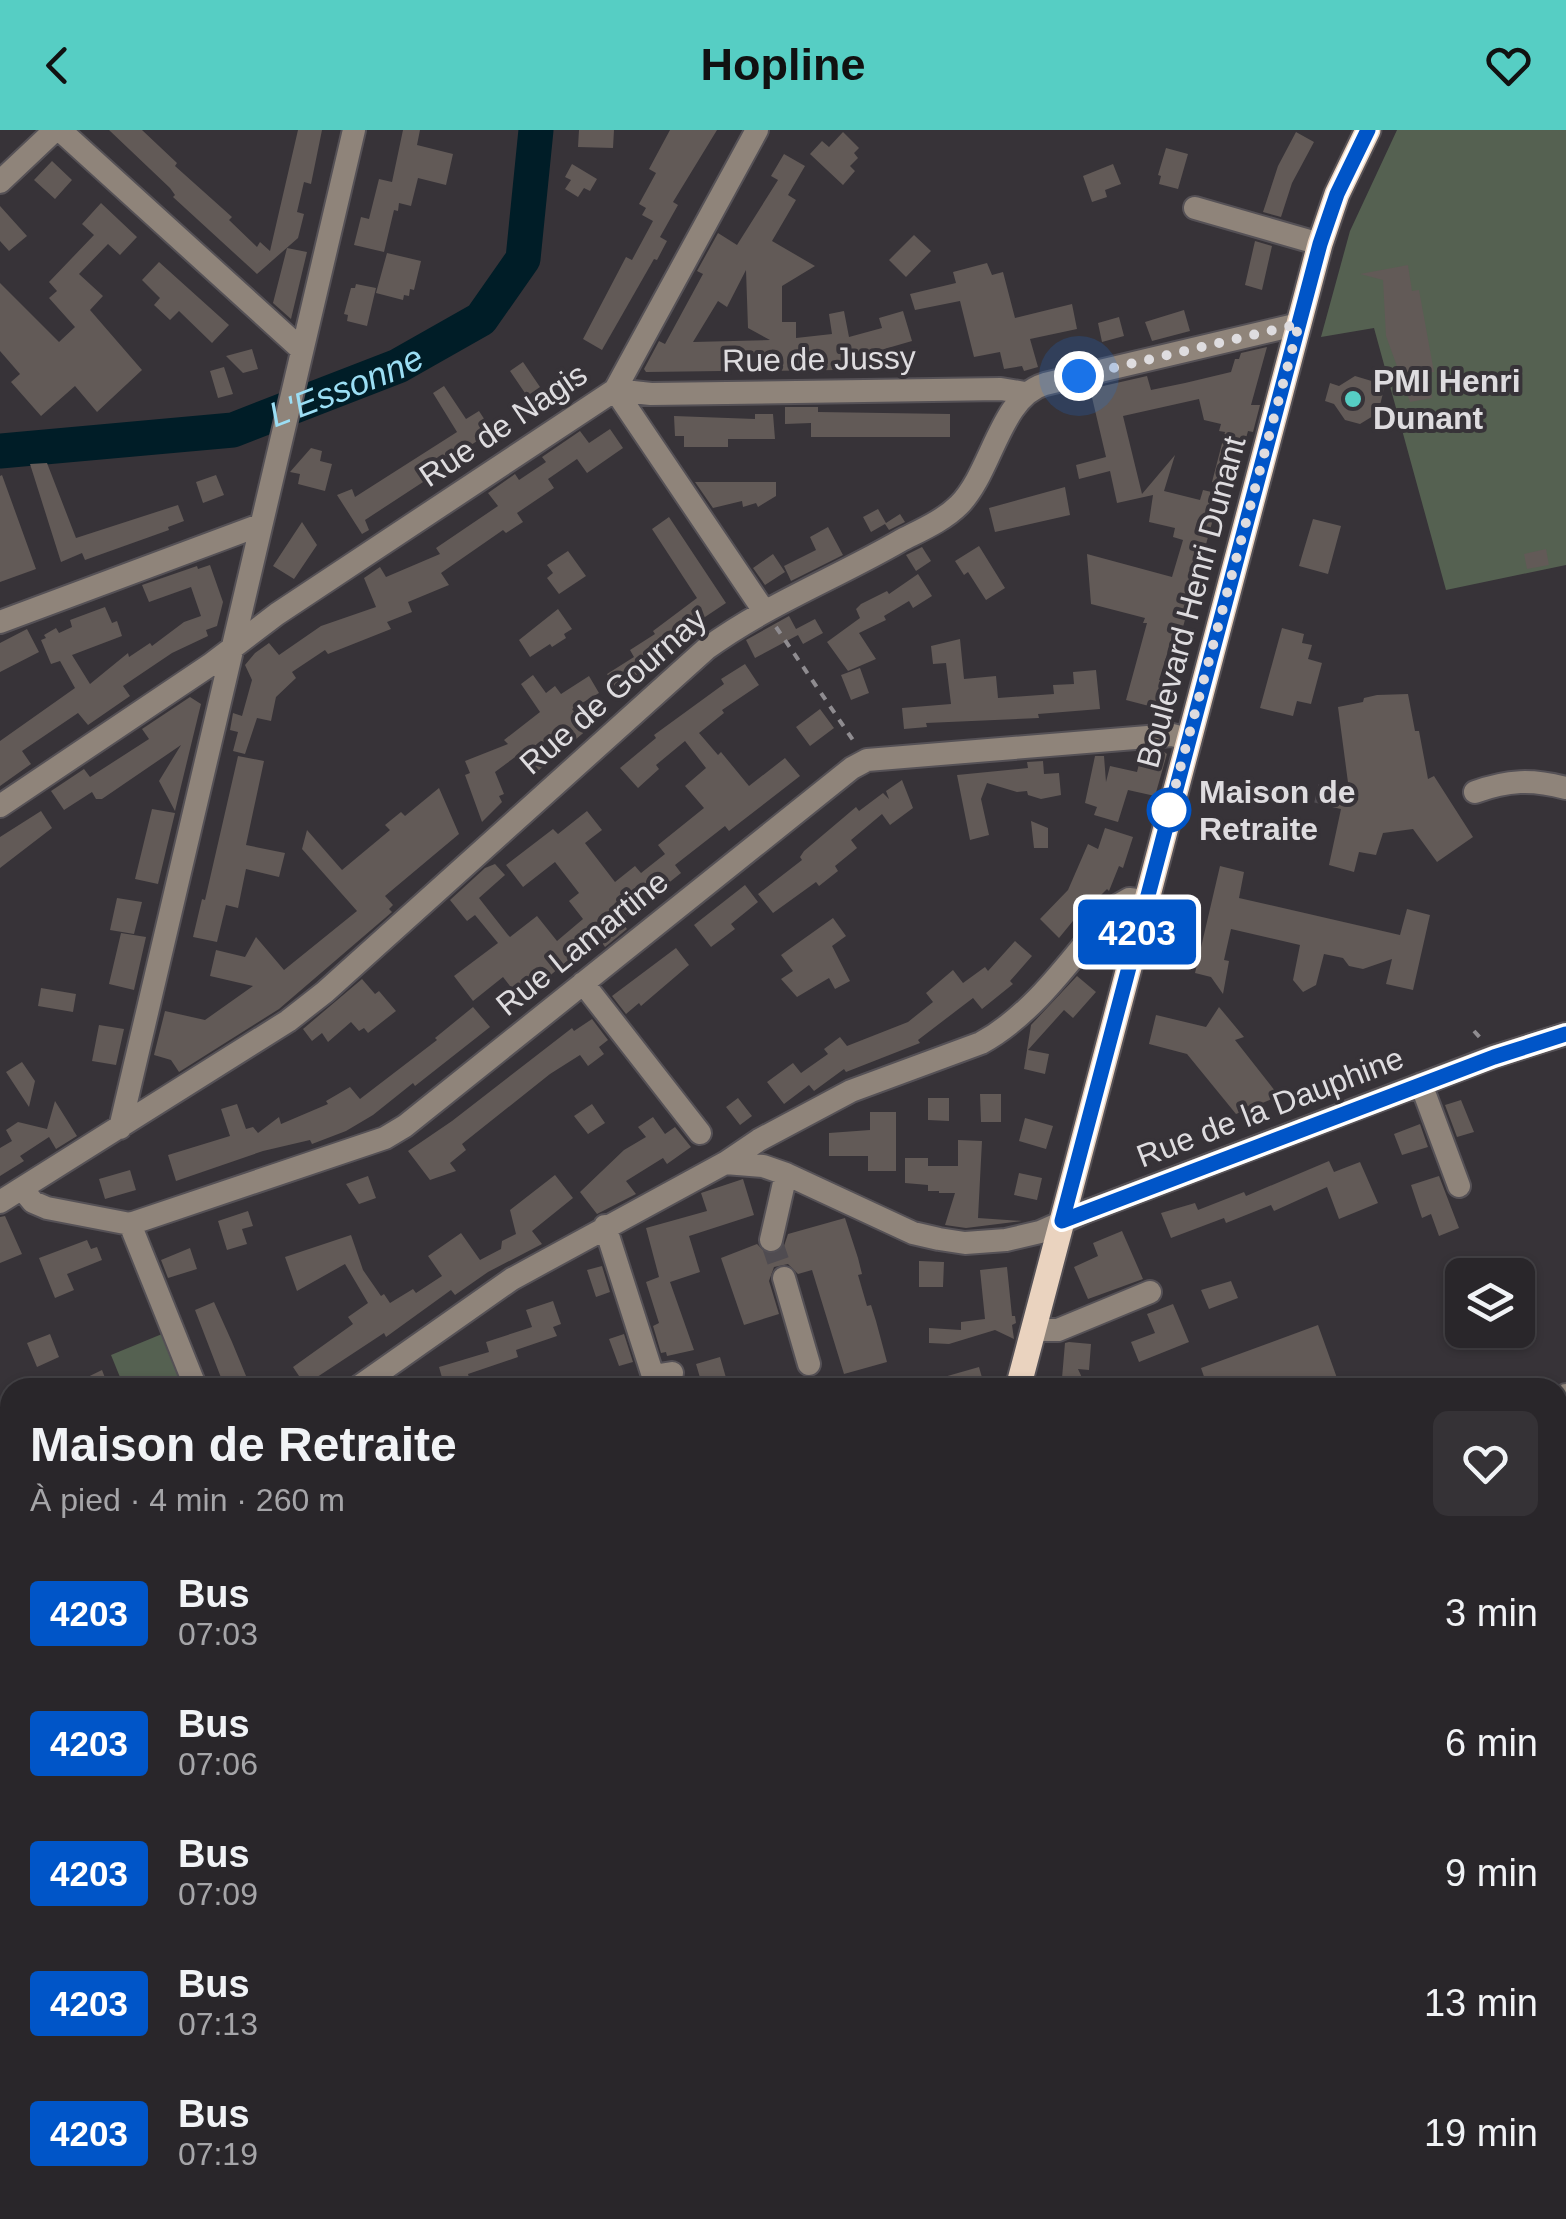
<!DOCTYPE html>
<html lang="fr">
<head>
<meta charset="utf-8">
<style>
  body { margin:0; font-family:Helvetica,sans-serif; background:#353236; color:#f1f3f6; height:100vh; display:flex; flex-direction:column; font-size:38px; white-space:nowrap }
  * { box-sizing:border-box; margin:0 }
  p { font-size:32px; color:#a5a5a8 }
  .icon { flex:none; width:55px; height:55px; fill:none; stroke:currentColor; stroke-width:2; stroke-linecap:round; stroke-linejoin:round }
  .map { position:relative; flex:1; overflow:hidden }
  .sheet { position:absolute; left:0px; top:1248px; width:1568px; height:842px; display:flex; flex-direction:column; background:#29262a; border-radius:30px 30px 0 0; box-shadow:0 2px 8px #0004,0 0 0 2px #454347 }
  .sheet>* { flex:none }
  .badge { padding:0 20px; border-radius:8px; font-size:35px; line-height:65px }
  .tools { position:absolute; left:1445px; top:1128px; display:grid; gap:20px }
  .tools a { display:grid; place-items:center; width:90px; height:90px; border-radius:15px; background:#29262a; box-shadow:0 2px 8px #0004,0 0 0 2px #454347; font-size:50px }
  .you { position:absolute; width:50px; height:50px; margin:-25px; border:8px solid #fff; border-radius:50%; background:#1a73e8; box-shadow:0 0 0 15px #1a73e833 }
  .map>.badge { position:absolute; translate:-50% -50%; box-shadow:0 0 0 5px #fff }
  .round { display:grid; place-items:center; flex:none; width:105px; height:105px; border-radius:15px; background:#353236 }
  .overview { display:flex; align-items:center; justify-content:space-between; height:170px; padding:0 30px }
  h1 { font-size:48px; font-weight:700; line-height:75px }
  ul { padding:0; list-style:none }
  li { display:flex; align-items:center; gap:30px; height:130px; padding:0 30px }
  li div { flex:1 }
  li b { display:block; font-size:38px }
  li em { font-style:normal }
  li .badge { min-width:110px; font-weight:700; text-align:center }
  header { display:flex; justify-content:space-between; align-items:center; height:130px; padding:0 30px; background:#56cec4; color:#111; font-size:45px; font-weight:700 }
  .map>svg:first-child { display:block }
</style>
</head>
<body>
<header><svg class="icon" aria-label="back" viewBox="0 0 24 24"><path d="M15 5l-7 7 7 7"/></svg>Hopline<svg class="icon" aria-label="heart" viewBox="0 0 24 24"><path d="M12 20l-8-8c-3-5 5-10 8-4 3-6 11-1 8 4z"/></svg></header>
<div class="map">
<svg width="1566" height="2089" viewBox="0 0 1566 2089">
  <rect width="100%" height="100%" fill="#373338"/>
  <!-- green -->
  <path fill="#556151" d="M1397 0H1566V435L1446 460 1374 198 1321 207 1350 101Z
    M162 1204 182 1257H124L111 1225Z"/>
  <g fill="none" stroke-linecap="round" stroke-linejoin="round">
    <!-- river -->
    <path stroke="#001d27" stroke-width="35" id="s1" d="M0 321 233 300 398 236 481 189 523 129 536 0"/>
  </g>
  <!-- building -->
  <path fill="#625a57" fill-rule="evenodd" d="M109 0H142L177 33 175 36 232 87 229 90 257 117 260 112 270 121 298 0H322L311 54 304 52 297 82 304 84 298 108 257 144 173 67 175 65 170 58Z
    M403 0H420L417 15 453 24 446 55 418 48 411 76 399 73 398 81 394 80 384 122 354 115 361 87 369 89 379 49 392 52Z
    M579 0H614L613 18 578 17Z
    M670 0H717L673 72 678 75 660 107 667 111 657 130 654 129 602 220 583 209 626 127 632 130 653 91 642 85 646 78 639 74 656 43 649 39Z
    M843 2 859 18 854 23 858 28 850 36 855 41 843 55 810 24 822 11 829 17Z
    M1296 2 1314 12 1292 53 1281 87 1263 82 1278 36Z
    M1166 18 1188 24 1178 59 1159 54 1161 46 1158 45Z
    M784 24 805 36 788 65 796 70 772 111 815 136 782 156V192H796V208L832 204 829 184 844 181 849 207 882 198 879 188 903 181 912 211 836 233V240L755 241V232L722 233V241L646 242 644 239 659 211 665 214 703 144 697 141 718 103 737 115 778 50 771 46ZM746 140 748 198 770 210 693 212 718 171 727 177Z
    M52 31 72 50 55 69 34 50Z
    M572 34 597 49 590 61 584 58 578 67 565 59 571 50 565 47Z
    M1113 34 1121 54 1105 60 1107 67 1092 72 1083 46Z
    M101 73 137 107 120 125 108 114 79 144 103 166 90 180 142 240 97 282 75 256 41 286 11 252 20 244 0 221V153L59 212 75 197 49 168 57 161 49 152 94 105 82 94Z
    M0 76 27 106 9 121 0 111Z
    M914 105 931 121 906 147 889 130Z
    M1255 111 1272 116 1262 160 1245 155Z
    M287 118 307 122 291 189 273 173Z
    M387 123 421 131 414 160 410 159 409 166 404 165 403 170 376 163Z
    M159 132 229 195 212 213 179 181 170 190 154 175 160 168 142 150Z
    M987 133 992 145 1003 142 1015 188 1072 174 1077 199 1030 209 1038 237 1024 241 1022 236 1004 239 1000 222 974 227 960 171 915 180 910 164 956 153 953 142Z
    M1408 135 1412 161 1419 160 1434 242H1428L1432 268 1410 272 1386 206 1383 150 1360 144Z
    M356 154 376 158 367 196 347 191 348 185 344 184 351 158H355Z
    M1184 180 1190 201 1152 211 1145 192Z
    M1119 187 1124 206 1102 212 1098 193Z
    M1267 217 1251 275H1260L1253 302 1248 301 1236 345 1232 344 1228 356 1212 352 1225 302 1219 301 1221 294 1204 290 1199 269 1123 286 1142 364 1175 325 1164 361 1200 370 1203 360 1220 364 1183 497 1176 495 1159 550 1176 554 1168 581 1126 570 1147 493H1143L1145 488 1091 474 1087 424 1172 447 1183 410 1173 407 1175 398 1149 392 1153 365 1117 373 1110 341 1079 349 1076 335 1106 327 1090 259 1147 246 1151 260 1185 253 1231 242 1235 229H1239L1241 223Z
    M252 219 258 239 243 243 226 226Z
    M523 232 540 257 527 266 510 241Z
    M224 237 233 264 218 268 210 241Z
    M1355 246 1385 255 1378 283 1360 294 1345 290 1334 274 1325 271 1330 253 1339 256Z
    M444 256 466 289 479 281 492 301 459 323 461 327 446 337 365 390 369 400 362 404 337 365 352 359 355 367 457 302 433 263Z
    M785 277H818V282L950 284V307H811V293L785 294Z
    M755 284H773L775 309H728V317H684V306H675L674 286 755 289Z
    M610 299 623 318 587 343 577 329 548 349 554 358 517 383 523 392 506 403 503 400 441 443 449 455 408 472 412 482 387 492 391 499 328 524 325 520 292 542 296 548 276 567 271 591 257 588 245 624 233 621 238 602 230 600 233 583 242 586 252 550 245 535 255 523 269 513 279 525 321 496 376 477 364 448 380 437 386 447 440 424 436 418 498 376 488 363 515 344 519 350 546 332 542 327 580 301 589 313Z
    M311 318 322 321 320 331 332 334 325 361 298 354 300 344 290 342Z
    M47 333 76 408 178 375 184 391 168 397 169 400 85 430 82 423 61 432 30 334Z
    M2 345 36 439 0 452V346Z
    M216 345 224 365 203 373 196 352Z
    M695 352H776V366L758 377 756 373 743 377 742 371 713 378Z
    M1065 357 1070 385 995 402 989 378Z
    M878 379 886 393 900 384 905 392 889 400 885 394 871 402 863 387Z
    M669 387 726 473 690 497 694 502 666 518 669 522 617 559 607 544 634 527 630 520 655 504 653 501 697 468 652 399Z
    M1313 389 1341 396 1328 444 1299 436Z
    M302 392 317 415 294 449 273 436Z
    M828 397 843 425 791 451 784 436 816 420 810 407Z
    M979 416 1005 458 986 470 968 442 964 445 955 431Z
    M922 417 931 431 916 441 906 425Z
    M1546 419 1549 435 1527 439 1524 424Z
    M568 421 586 446 559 464 547 448 553 443 547 435Z
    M773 424 785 442 765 455 753 438Z
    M210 435 223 472 217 496 206 500 208 506 172 523 123 556 130 566 88 595 78 583 22 621 31 634 0 656V611L75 558 60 531 51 534 41 510 46 508 44 505 56 498 59 503 72 497 70 490 105 477 112 493 117 491 122 506 72 525 90 554 128 523 129 527 150 513 152 516 184 492 201 486 191 457 149 472 142 455 197 436 198 439Z
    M918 444 932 466 913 478 909 471 884 486 886 490 859 503 876 529 848 541 827 512 860 488 856 479 861 474 887 461 889 464Z
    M558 479 572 499 564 504 566 508 552 517 550 514 530 527 519 510Z
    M789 486 796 499 815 489 823 503 803 514 798 505 755 528 746 510Z
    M1282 498 1304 504 1302 513 1312 515 1308 529 1322 533 1311 574 1297 571 1293 586 1260 578Z
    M27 499 39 522 0 542V513Z
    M960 509 964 549 996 546 998 568 1054 564 1053 555 1074 554 1073 542 1096 540 1100 579 1038 584 1039 588 926 593 927 597 904 599 902 578 951 574 946 533 933 534 931 516Z
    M745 534 759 555 722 580 724 583 699 603 718 625 721 622 749 656 785 628 800 646 729 701 725 696 675 735 681 743 621 791 627 799 605 817 597 806 521 870 503 847 473 871 454 846 498 813 475 785 467 791 450 770 485 738 495 734 505 745 479 768 508 805 510 807 537 786 557 811 583 789 569 771 579 763 555 732 523 757 506 735 553 699 558 704 587 681 602 700 585 713 615 752 635 736 641 743 665 724 658 715 704 678 685 656 706 638 685 611 656 635 659 639 638 658 620 638 656 608 654 605 724 554 721 549Z
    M860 538 869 563 851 570 841 545Z
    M533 545 546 563 555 556 561 564 589 546 599 563 572 579 588 599 538 641 522 622 495 642 504 664 499 666 502 672 482 692 465 645 470 643 465 631 508 614 504 610 540 582 521 554Z
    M1408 564 1415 601H1419L1428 649 1434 646 1473 707 1437 732 1413 699 1383 703 1376 725 1359 722 1354 742 1329 735 1341 679 1323 675 1327 656 1349 660 1338 577 1363 572 1364 568 1377 565Z
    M190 567 201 574 175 681 159 651 181 615 102 669H96L92 662 64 680 51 661 84 639 90 647 149 609 142 599Z
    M820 579 834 598 810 616 796 597Z
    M1163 621 1167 624 1155 666 1128 660 1118 692 1094 685 1097 677 1085 673 1095 626H1104L1106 652 1110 636 1137 642 1142 622Z
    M238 626 264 631 246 715 285 723 279 747 246 739 238 778 226 775 217 812 193 807 202 769 205 770Z
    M1043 631 1044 644 1059 643 1061 665 1041 669 1028 665 1027 661 1017 662 987 653 981 669 989 705 970 710 957 645 1028 638 1027 632Z
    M902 650 913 678 890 695 882 684 851 710 857 718 835 736 838 741 819 756 816 752 773 783 758 764 802 730 800 727 804 721 856 677 859 681 883 663 889 669 886 661Z
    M439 658 459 704 385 766 393 775 389 779 392 782 279 879 179 942 171 930 154 925 165 881 205 890 253 856 210 846 216 820 245 827 256 807 284 840 357 781 302 719 307 700 342 740 390 700 385 695 401 682 405 686Z
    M152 679 175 683 158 754 135 749Z
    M41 681 52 698 0 738V707Z
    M1031 691 1048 698V718H1034Z
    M1105 698 1133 707 1123 738 1119 736 1109 761 1107 759 1089 777 1086 775 1059 808 1040 789 1068 760 1088 714 1098 719Z
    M1220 736 1244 742 1239 768 1400 805 1407 779 1430 785 1413 860 1386 854 1392 829 1363 839 1349 836 1343 828 1324 824 1316 855 1303 862 1293 850 1300 815 1231 799 1224 830 1229 831 1223 864 1211 847 1195 843Z
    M745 755 758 772 731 794 735 799 711 817 694 795Z
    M117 768 142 772 134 804 110 800Z
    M833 788 846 806 832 816 850 851 835 859 829 848 797 867 781 849 793 841 781 825Z
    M121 803 146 807 134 860 109 854Z
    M1015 811 1032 826 1010 851 1013 854 982 879 973 868 918 910 920 913 846 942 844 939 814 961 809 955 784 974 767 952 793 933 801 943 828 924 824 919 840 907 847 916 908 892 933 872 926 863 953 840 963 853 985 837 988 841Z
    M676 818 689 835 641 876 639 873 626 884 612 866Z
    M1077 846 1096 862 1073 888 1064 880 1028 920 1049 924 1045 944 1024 939 1031 895Z
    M362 849 375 864 379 861 396 881 368 903 364 898 359 901 351 892 328 912 322 903 312 911 303 899Z
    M41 858 76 864 73 882 38 876Z
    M473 877 490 897 415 956 413 953 373 985 346 1001 312 1014 310 1010 263 1021 176 1051 168 1025 230 1006 221 979 237 974 246 999 253 997 258 1003 279 987 281 994 328 974 326 971 350 957 360 969 437 910 435 908Z
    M1219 877 1244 907 1235 910 1279 966 1236 984 1187 924 1149 914 1156 885 1206 897Z
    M592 889 608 910 599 917 604 924 588 936 580 925 550 944 462 1014 466 1020 450 1033 456 1041 430 1050 408 1021 452 991 572 898 574 901Z
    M99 895 124 899 116 935 92 931Z
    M22 932 35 951 29 977 6 942Z
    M980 964H1001V992H981Z
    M738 968 752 986 740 995 726 977Z
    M928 968H949V991L928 990Z
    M1461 970 1474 1002 1457 1007 1445 975Z
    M55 971 77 1006 56 1019 49 1007 20 1026 24 1031 0 1046V1018L12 1011 6 1000 18 992 47 999Z
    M592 974 605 993 588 1004 574 986Z
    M870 982H896V1041H868V1026H829V1003L870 1000Z
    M653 987 665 1004 675 997 691 1017 667 1034 663 1028 626 1051 636 1064 597 1084 580 1062 624 1020 646 1007 638 997Z
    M1025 988 1053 996 1046 1019 1019 1011Z
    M1420 994 1428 1017 1402 1025 1394 1004Z
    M958 1010 982 1011 978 1088 1022 1091 966 1098 945 1095 955 1063H939V1061H928V1055L905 1053V1028H928V1036H958Z
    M1329 1031 1334 1042 1360 1032 1378 1073 1339 1089 1327 1057 1274 1081 1271 1075 1226 1093 1224 1088 1171 1108 1161 1083 1195 1073 1198 1080 1244 1062 1246 1066Z
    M130 1040 136 1060 105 1069 99 1049Z
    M1019 1043 1042 1048 1037 1070 1014 1065Z
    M555 1045 573 1068 532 1101 542 1114 488 1142 455 1165 451 1160 386 1207 384 1203 305 1255 293 1237 353 1194 348 1187 368 1173 345 1134 297 1161 285 1127 351 1105 363 1140 381 1166 384 1164 390 1173 413 1159 416 1163 442 1146 428 1126 461 1103 480 1130 501 1119 502 1111 516 1104 510 1080Z
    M368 1046 376 1068 359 1074 346 1054Z
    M1439 1046 1459 1098 1439 1106 1431 1084 1422 1088 1411 1055Z
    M743 1049 754 1085 689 1106 700 1142 670 1152 694 1220 667 1226 666 1222 661 1223 653 1196 659 1193 646 1152 659 1147 646 1098 707 1081 701 1063Z
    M248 1081 253 1096 242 1099 247 1114 227 1120 218 1091Z
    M5 1086 22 1124 0 1133V1087Z
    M845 1088 858 1128 862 1144 858 1145 867 1176 871 1175 876 1191 887 1232 844 1244 812 1140 798 1144 788 1134 774 1137 769 1151 779 1184 744 1195 721 1128 757 1114 767 1124H776L783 1119 788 1104Z
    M1122 1101 1143 1149 1088 1169 1074 1137 1098 1126 1093 1113Z
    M87 1110 91 1119 97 1117 102 1130 67 1144 74 1160 55 1168 39 1128Z
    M190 1118 197 1139 168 1148 161 1130Z
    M919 1131 944 1132 943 1157H919Z
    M602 1136 610 1162 596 1167 587 1140Z
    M1007 1137 1012 1186H1015L1016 1193 1012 1195 1014 1209 995 1200 949 1214 929 1213V1198L961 1200V1192L985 1189 980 1140Z
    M1231 1151 1238 1168 1209 1179 1201 1160Z
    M553 1171 561 1194 553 1197 557 1206 516 1220 518 1227 468 1244 471 1254 445 1258 439 1237 489 1222 486 1212 532 1197 526 1180Z
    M214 1172 232 1212 251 1258H225L195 1180Z
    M1173 1174 1189 1212 1139 1232 1131 1212 1155 1203 1147 1184Z
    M1318 1195 1337 1248 1311 1258H1281L1277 1247 1248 1258H1208L1201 1238Z
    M50 1204 59 1227 37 1237 27 1213Z
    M624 1204 633 1232 619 1236 609 1209Z
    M1069 1212 1091 1214 1089 1240 1078 1239 1085 1254 1077 1258H1066L1062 1248 1065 1213Z
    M720 1227 729 1258H703L696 1234Z
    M979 1237 985 1258H923V1253Z
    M102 1240 109 1258H65Z"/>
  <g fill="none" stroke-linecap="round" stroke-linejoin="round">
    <!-- minor-tunnel -->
    <path stroke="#504c51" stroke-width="22" stroke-dasharray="22 11" stroke-linecap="butt" d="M1325 675 1329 657
      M771 1110 784 1148"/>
    <defs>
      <path id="minor" d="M60 0 302 220
        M0 52 55 0
        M1195 78 1320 114
        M615 260 651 264 1001 259 1025 263
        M615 260 764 481
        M0 492 260 395
        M1475 662C1508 650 1532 649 1566 658
        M0 676 210 535 277 484 615 260 757 0
        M583 853 700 1003
        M1421 954 1459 1056
        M120 998 354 0
        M725 1033 763 1036 786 1044 913 1103 939 1109 965 1113 1006 1110 1040 1102 1085 1082 1493 927 1566 904
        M23 1060 33 1072 47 1078 130 1094 385 1008 405 996 852 638 867 630 1172 605 1189 609
        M0 1072 288 891 325 862 706 519C766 475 836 448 900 411 919 401 943 391 959 375 992 342 1000 267 1045 254L1299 194
        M130 1094 196 1258
        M605 1096 653 1246 672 1243
        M771 1110 786 1044
        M784 1148 809 1234
        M1033 1200H1058L1150 1162
        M357 1258 512 1149 725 1033 759 1010 851 961 981 913C1036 883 1075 823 1115 777L1129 769 1145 771
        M1558 1339 1566 1265
        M0 1431 10 1428
        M0 1520 10 1517
        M1558 1858 1566 1763
        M0 1866 10 1865
        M161 2080 175 2085 187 2080
        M200 2080 213 2089
        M659 2089 662 2080
        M979 2089 981 2080
        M1143 2089 1145 2080
        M1515 2089 1517 2080"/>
      <path id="major" d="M1018 1258 1320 114 1337 64 1368 0
        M808 2089 811 2080"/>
    </defs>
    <!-- minor casing -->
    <use href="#minor" stroke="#555156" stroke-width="26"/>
    <!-- major casing -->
    <use href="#major" stroke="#555156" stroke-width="29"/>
    <!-- path -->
    <path stroke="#8f8c90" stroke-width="4" stroke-dasharray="8 8" stroke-linecap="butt" d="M776 497 855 613
      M1474 901 1483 911
      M564 2080 578 2089
      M358 2089 361 2080"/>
    <!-- minor -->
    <use href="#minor" stroke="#8f847a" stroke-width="22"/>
    <!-- major -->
    <use href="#major" stroke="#ead3bf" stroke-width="25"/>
  </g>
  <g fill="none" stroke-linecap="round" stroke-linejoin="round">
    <defs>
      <path id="line" d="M1368 0 1337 64 1320 114 1062 1091 1494 927 1566 904"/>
    </defs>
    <!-- line casing -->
    <use href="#line" stroke="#fff" stroke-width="22"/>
    <!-- line -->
    <use href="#line" stroke="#0055c8" stroke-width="15"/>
    <!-- walk -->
    <path stroke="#dedcdf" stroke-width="10" stroke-dasharray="0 18" d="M1079 246 1299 194 1169 680"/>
  </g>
  <!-- markers -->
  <circle fill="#56cec4" stroke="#373338" stroke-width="4" cx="1353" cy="269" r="10"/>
  <circle fill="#fff" stroke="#0055c8" stroke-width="5" cx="1169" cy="680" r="20"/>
  <g text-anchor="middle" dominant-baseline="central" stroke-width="8" stroke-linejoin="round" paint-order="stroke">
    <!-- street labels -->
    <g font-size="32" fill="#dedcdf" stroke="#373338">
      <text transform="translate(819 229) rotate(-1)">Rue de Jussy</text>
      <text transform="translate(503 295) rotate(-34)">Rue de Nagis</text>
      <text transform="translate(1191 472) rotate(-75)">Boulevard Henri Dunant</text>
      <text transform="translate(613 561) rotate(-41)">Rue de Gournay</text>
      <text transform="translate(582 813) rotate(-39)">Rue Lamartine</text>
      <text transform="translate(1270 977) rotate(-21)">Rue de la Dauphine</text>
    </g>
    <!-- poi labels -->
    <g font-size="32" font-weight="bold" fill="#dedcdf" stroke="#373338" text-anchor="start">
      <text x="1373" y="251">PMI Henri<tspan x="1373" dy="37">Dunant</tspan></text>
    </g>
    <!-- stop labels -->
    <g font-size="32" font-weight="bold" fill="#dedcdf" stroke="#373338" text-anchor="start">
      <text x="1199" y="662">Maison de<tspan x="1199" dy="37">Retraite</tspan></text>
    </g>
    <!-- water labels -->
    <g font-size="35" font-style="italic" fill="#9bdef4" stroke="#373338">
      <text stroke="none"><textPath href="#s1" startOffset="355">L'Essonne</textPath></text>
    </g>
  </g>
</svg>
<div class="tools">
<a><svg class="icon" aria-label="layers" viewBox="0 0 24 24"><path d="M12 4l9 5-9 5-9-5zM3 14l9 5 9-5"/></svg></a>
</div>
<div class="you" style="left:1079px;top:246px"></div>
<b class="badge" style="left:1137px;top:802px;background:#0055c8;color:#fff">4203</b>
<section class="sheet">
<div class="overview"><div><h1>Maison de Retraite</h1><p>À pied · 4 min · 260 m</p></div><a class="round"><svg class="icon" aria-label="heart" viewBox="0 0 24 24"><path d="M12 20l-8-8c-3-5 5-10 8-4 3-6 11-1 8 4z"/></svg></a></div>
<ul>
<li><span class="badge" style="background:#0055c8;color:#fff">4203</span><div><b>Bus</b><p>07:03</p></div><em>3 min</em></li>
<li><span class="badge" style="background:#0055c8;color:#fff">4203</span><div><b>Bus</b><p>07:06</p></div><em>6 min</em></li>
<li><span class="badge" style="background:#0055c8;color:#fff">4203</span><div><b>Bus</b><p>07:09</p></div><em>9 min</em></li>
<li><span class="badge" style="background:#0055c8;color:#fff">4203</span><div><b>Bus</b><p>07:13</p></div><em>13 min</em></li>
<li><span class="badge" style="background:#0055c8;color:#fff">4203</span><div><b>Bus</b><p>07:19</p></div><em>19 min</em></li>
</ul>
</section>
</div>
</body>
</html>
